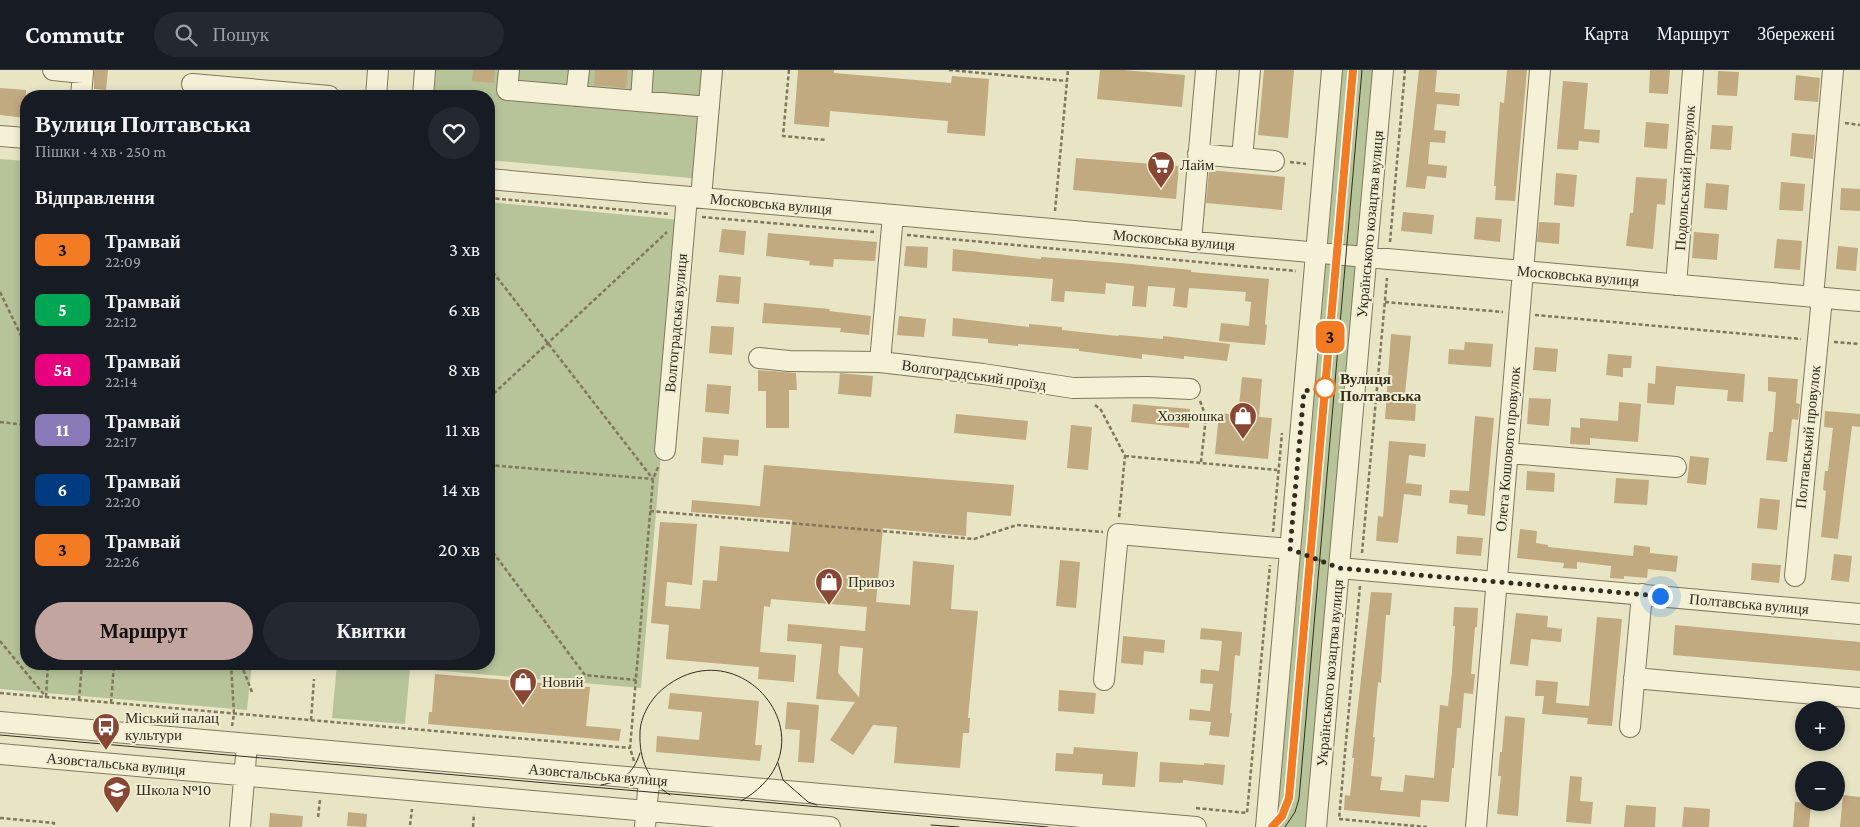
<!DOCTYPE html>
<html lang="uk">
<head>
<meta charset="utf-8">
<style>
  body { margin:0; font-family:"Crimson Pro",serif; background:#242831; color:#f1f3f6; height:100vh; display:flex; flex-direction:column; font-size:19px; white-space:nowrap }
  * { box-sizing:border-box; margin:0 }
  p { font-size:16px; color:#9ea1a6 }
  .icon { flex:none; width:28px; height:28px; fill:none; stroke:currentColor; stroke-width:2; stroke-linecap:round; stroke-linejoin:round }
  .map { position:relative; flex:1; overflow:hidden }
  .details { position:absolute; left:20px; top:20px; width:475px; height:580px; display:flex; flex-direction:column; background:#171b24; border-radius:20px; box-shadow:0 2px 8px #0003 }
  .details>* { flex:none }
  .badge { padding:0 10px; border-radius:8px; font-size:18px; line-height:32px }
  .tools { position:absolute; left:1795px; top:631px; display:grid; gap:10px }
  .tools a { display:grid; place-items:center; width:50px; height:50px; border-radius:50%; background:#171b24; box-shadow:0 2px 8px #0003; font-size:25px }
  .you { position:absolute; width:25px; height:25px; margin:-12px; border:4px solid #fff; border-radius:50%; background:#1a73e8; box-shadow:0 0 0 8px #1a73e833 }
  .map>.badge { position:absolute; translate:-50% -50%; box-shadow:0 0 0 2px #fff }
  h2 { padding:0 15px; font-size:19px; line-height:45px }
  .round { display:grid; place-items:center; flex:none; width:52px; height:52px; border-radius:26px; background:#242831 }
  .overview { display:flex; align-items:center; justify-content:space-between; height:85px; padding:0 15px }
  h1 { font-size:24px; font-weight:600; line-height:38px }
  .cta { display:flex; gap:10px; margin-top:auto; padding:10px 15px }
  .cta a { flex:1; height:58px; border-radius:30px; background:#c2a59f; color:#111; font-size:20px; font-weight:600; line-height:58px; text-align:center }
  .cta a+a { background:#242831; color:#f1f3f6 }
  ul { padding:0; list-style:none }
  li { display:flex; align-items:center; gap:15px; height:60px; padding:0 15px }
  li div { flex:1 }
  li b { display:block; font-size:19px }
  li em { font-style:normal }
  li .badge { min-width:55px; font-weight:700; text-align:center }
  header { display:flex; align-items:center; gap:30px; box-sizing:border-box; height:70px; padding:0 25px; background:#171b24; border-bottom:1px solid #363941 }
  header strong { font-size:24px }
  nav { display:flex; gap:28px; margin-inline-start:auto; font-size:18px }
  .search { width:350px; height:45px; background:#242831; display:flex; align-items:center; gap:12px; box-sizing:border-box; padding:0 18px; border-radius:28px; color:#9ea1a6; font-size:19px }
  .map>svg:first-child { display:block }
</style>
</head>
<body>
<header>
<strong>Commutr</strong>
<div class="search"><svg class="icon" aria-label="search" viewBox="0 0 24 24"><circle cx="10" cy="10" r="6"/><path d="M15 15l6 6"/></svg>Пошук</div>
<nav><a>Карта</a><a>Маршрут</a><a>Збережені</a></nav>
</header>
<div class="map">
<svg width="1860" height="757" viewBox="0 0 1860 757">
  <rect width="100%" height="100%" fill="#e8e5c5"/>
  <!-- green -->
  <path fill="#b7c49a" d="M430 0H723L713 110 489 90V26H428Z
    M1337 0H1378L1362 182 1321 179Z
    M0 89 26 91V594H252L247 640 0 619Z
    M489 132 681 150 641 618 410 598 405 654 332 648 337 594H489Z
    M1320 188 1361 192 1311 757H1271Z"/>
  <!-- building -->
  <path fill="#c1a980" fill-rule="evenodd" d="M94 0H108L106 20 94 19Z
    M473 0H495L494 13 472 11Z
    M595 0H628L626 18 594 15Z
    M798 0H834V3L951 13 952 6 989 9 985 66 947 63 948 51 830 41 829 57 794 54Z
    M1100 0H1123L1185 5 1182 37 1097 29Z
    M1264 0H1294L1288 68 1258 65Z
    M1419 0H1437L1435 22 1460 24 1459 36 1437 34 1434 60 1446 61 1445 73 1430 72 1428 94 1447 96 1446 108 1427 106 1425 119 1406 117Z
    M1507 0H1527L1515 131 1495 130 1496 116H1494L1500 32 1504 33Z
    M1650 0H1670L1668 24 1649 23Z
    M1718 1 1739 2 1737 26 1717 25Z
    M1796 5 1820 8 1818 32 1794 30Z
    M1563 11 1588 13 1584 59 1600 60 1599 73 1579 71 1578 80 1557 79Z
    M0 18 26 20V48L0 45Z
    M1646 52 1669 54 1667 79 1644 77Z
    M1712 55 1733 56 1731 80 1710 79Z
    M1792 63 1815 65 1813 89 1790 86Z
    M1076 88 1179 96 1176 129 1073 120Z
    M1209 100 1285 107 1282 140 1206 133Z
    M1556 103 1577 105 1574 137 1554 135Z
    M1636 107 1667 109 1665 135 1657 134 1653 179 1626 176 1630 143H1633Z
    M1781 112 1805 114 1803 141 1779 140Z
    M1706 113 1729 115 1727 140 1704 138Z
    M1841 118 1860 119V141L1840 140Z
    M1403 142 1434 145 1432 164 1401 161Z
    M1476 147 1502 149 1500 172 1474 169Z
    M1539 152 1560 153 1559 174 1537 172Z
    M722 159 746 161 744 185 719 182Z
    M1694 162 1719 164 1717 190 1692 188Z
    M768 163 877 172 875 191 834 189 833 197 809 195 810 191 766 186Z
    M1777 169 1802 171 1800 200 1774 198Z
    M906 176 928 177 927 198 904 196Z
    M1838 176 1858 178 1856 201 1836 199Z
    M953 179 1041 189V187L1121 193 1191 200V202L1269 209 1265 254 1267 255 1265 275 1219 271 1221 253 1249 256 1251 232 1245 231 1246 222 1189 218 1187 238 1173 236 1175 218 1148 216 1146 237 1132 236 1134 216 1106 213 1105 224 1065 221 1064 232 1051 231 1053 209 952 201Z
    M719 205 741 207 739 234 716 232Z
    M764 233 830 239 829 241 871 246 869 265 840 262 841 258 762 253Z
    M899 246 926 249 924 267 897 265Z
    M953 248 1029 257V254L1062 257V260L1118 266 1119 265 1163 269V266L1230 274 1227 291 1184 286V289L1142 284V289L1079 281V279L1018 274V276L988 273V269L952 266Z
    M711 256 734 257 732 285 709 283Z
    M1391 264 1411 266 1404 333 1416 334 1415 351 1385 349Z
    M1465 272 1493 274 1491 297 1448 294 1449 279 1464 280Z
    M1535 277 1558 279 1556 302 1533 300Z
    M1608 284 1632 286 1631 298H1623V307L1606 305Z
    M1656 296 1745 304 1743 332 1727 331 1728 320 1676 316 1674 335 1647 333 1648 313 1655 314Z
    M758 300 796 303 797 320H789V358H766V321H758Z
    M840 303 873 306 871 327 838 324Z
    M1242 307 1262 309 1259 347 1272 348 1268 389 1215 384 1219 343 1238 345Z
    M1768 307 1798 309 1796 333 1800 334 1798 350 1792 349 1787 392 1766 390 1769 362H1773L1776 322 1768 321Z
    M707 314 731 316 729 344 705 342Z
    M1529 328 1551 329 1549 356 1527 354Z
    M1619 332 1641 334 1638 372 1590 368V375L1570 374 1571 357 1580 358V348L1618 351Z
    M1133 334 1190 339 1189 358 1131 352Z
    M1825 341 1860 344V357L1852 356 1838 469 1821 467 1826 421 1823 420 1825 401H1828L1833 358 1824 357Z
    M956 344 1028 351 1026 370 954 363Z
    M1475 346 1494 348 1485 446 1467 444 1468 435 1449 433 1450 420 1469 421Z
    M1071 355 1092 357 1088 400 1067 398Z
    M703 367 739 370 738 386 724 385 723 395 701 393Z
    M1389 371 1426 374 1425 387 1409 385 1406 413 1422 415 1421 426 1404 424 1398 473 1376 471 1378 446 1383 447Z
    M1690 386 1709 388 1706 415 1687 413Z
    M764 395 1014 415 1011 446 967 442 966 466 883 458 876 532 910 535 913 491 954 495 951 539 978 541 968 648H970L969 663H963L960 698 894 693 897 657 873 655 853 685 830 670 855 632 816 629 822 574 787 571 788 554 865 561 867 537 771 529 770 537 764 536 760 582 796 585 794 612 758 609 759 597 666 589 669 555 651 553 660 452 697 454 692 515 667 512 665 536 700 539 703 510 717 511 720 476 789 482 792 450 691 442 692 430 760 436ZM840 576 863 578 859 627 838 603Z
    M1527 401 1555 403 1554 422 1526 420Z
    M1616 408 1649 410 1647 435 1614 433Z
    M1760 428 1780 430 1777 460 1757 458Z
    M1520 459 1537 461 1536 473 1548 475V477L1633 486 1634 475 1650 477V483L1678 486 1676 502 1648 499 1647 508 1624 506V509L1610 508 1611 496 1577 492V499L1563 498 1564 493 1517 488Z
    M1457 466 1483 468 1481 486 1456 484Z
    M1834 484 1852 486 1849 512 1831 510Z
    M1060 490 1080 492 1076 538 1056 536Z
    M1752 493 1781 495 1779 513 1751 510Z
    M1371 522 1392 523 1390 545H1386L1381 613 1378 612 1373 667H1375L1371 706 1382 707 1380 720 1403 722 1405 705 1434 708 1440 635 1448 636 1452 602 1455 556H1453L1454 537 1478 538 1477 557H1475L1471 604H1475L1473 624 1464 623 1461 658H1457L1454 698H1452L1449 732 1421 730 1420 747 1344 740 1345 725 1350 726 1354 688H1352Z
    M1516 543 1548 546 1547 557 1562 559 1561 572 1531 569 1528 596 1510 594Z
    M1597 547 1622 549 1612 656 1587 654 1588 648 1542 644 1544 626H1535L1536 610 1558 612 1556 633 1589 636Z
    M1675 555 1860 572V601L1673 585Z
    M1201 558 1242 562 1240 586 1235 585 1230 643H1232L1229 667 1209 665 1211 652 1189 650 1190 639 1210 641 1213 614 1200 613 1201 599 1219 601 1222 571 1200 569Z
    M1123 566 1165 570 1164 583 1144 581 1143 595 1121 593Z
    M435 604 590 617 586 656 621 659 619 671 428 654 429 642H432Z
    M1059 620 1096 623 1094 644 1058 641Z
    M670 623 759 631 755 675H762L760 691 656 682 657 666 699 670 702 642 668 639Z
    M787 632 819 635 814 693 798 692 800 660 785 659Z
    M1505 646 1525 648 1518 746 1497 744 1501 706H1498L1500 682H1502Z
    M1074 677 1138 682 1135 717 1102 715 1103 704 1055 701 1056 683 1073 684Z
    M1160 692 1204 695V693L1225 695 1223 715 1183 710V713L1159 712Z
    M1570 706 1582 707 1580 731 1593 732 1591 754 1566 752Z
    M1843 725 1860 727V757H1840Z
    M1795 732 1811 733 1809 757H1793Z
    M1626 735 1656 737 1655 757H1624Z
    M1684 737 1710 739 1709 757H1682Z
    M348 742 367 744 366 757 347 756Z
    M270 743 303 746 302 757H269Z"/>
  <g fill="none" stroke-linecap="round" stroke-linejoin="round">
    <defs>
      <path id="minor" d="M53 0 83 3 81 26
        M509 0 507 20 709 37
        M192 14 329 26
        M376 26 378 0
        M423 26 425 0
        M576 26 579 0
        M641 31 643 0
        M0 66 26 68
        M1198 84 1274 91
        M1242 88 1250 0
        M489 109 1860 231
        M701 128 712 0
        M1191 172 1206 0
        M1676 215 1693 0
        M1813 227 1833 0
        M759 288 789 291 880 292 983 304 1073 318 1148 317 1190 319
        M880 292 893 145
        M665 380 687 127
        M1508 383 1676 397
        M1339 498 1860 544
        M1795 506 1822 228
        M1634 608 1860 628
        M1104 610 1118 464 1290 479
        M0 652 1196 757
        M1630 657 1642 524
        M0 684 830 757
        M240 757 247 674
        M645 757 649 709
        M1266 757 1332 0
        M1316 757 1383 0
        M1476 757 1540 0"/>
    </defs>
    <!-- minor casing -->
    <use href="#minor" stroke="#80775d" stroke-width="22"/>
    <!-- path -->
    <path stroke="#80775d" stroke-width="2.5" stroke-dasharray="4 2.5" stroke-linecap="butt" d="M789 0 783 66 826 70
      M949 0 1067 11
      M1845 53 1860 55
      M1290 92 1306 94
      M489 128 670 144
      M1055 141 1068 0
      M702 147 874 162
      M907 165 1296 201
      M1390 172 1405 0
      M489 197 653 409
      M0 222 26 276
      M1385 232 1503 242
      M1535 245 1801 269
      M1834 272 1860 274
      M489 328 667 162
      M1200 331 1206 347 1201 392
      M1095 335 1101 340 1125 386 1119 448
      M0 352 26 355
      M1125 386 1277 400
      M489 395 653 409
      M650 441 974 469 1017 455 1103 462
      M1273 462 1282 363
      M489 477 585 605 636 610
      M1362 483 1387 208
      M1306 485 1322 491
      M1360 516 1339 749 1427 757
      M0 571 46 627
      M231 594 234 644 232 656
      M241 594 252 622
      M0 623 630 678
      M46 627 48 594
      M79 630 82 594
      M111 633 114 594
      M311 650 314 609
      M634 691 630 678 653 409 659 395
      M1196 738 1247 743 1270 495
      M318 747 320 730
      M0 748 54 753 53 757
      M410 755 412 739
      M473 757 474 744"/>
    <!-- minor -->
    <use href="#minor" stroke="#f4f1d7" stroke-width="20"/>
    <!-- tram -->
    <path stroke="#332d1f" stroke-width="1" d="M0 665 1048 757
      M778 693 783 710 808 732 817 735
      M601 715C623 711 633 704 640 683
      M670 725C648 711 639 689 640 663 640 647 651 628 664 618 742 555 838 676 741 731
      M931 755 959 757
      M1272 757 1282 746 1289 728 1353 0
      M1285 757 1295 742 1299 729 1362 0"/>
  </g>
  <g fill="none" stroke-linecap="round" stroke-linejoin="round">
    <defs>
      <path id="line" d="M1272 757 1282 746 1289 728 1353 0"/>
    </defs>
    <!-- line casing -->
    <use href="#line" stroke="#fff" stroke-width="11"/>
    <!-- line -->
    <use href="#line" stroke="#f37b24" stroke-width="8"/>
    <!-- walk -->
    <path stroke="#332d1f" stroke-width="5" stroke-dasharray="0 9" d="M1325 318 1304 321 1290 479 1339 498 1660 526"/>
  </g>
  <!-- icons -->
  <defs>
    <symbol id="supermarket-pin" viewBox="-11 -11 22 30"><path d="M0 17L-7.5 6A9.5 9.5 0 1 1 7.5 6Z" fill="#884635" stroke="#f0eed3"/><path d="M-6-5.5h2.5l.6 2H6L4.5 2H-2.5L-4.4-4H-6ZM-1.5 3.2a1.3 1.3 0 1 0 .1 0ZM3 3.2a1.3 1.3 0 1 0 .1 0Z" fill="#fff"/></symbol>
    <symbol id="shop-pin" viewBox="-11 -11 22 30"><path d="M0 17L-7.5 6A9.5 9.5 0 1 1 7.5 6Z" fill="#884635" stroke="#f0eed3"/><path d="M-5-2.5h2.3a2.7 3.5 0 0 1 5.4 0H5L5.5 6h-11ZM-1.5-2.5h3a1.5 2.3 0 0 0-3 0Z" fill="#fff"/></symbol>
    <symbol id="bus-pin" viewBox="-11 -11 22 30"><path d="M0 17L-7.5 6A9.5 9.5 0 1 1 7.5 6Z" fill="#884635" stroke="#f0eed3"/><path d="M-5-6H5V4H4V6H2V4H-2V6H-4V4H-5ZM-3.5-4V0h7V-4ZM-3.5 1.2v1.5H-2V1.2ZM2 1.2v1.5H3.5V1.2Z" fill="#fff"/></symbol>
    <symbol id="school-pin" viewBox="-11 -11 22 30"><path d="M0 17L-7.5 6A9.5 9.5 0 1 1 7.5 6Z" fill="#884635" stroke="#f0eed3"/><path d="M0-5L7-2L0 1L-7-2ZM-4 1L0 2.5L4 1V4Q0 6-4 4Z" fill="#fff"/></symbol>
  </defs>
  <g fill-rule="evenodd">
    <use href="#supermarket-pin" x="1145" y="79" width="32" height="43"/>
    <use href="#shop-pin" x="1227" y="330" width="32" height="43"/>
    <use href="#shop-pin" x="813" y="496" width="32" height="43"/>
    <use href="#shop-pin" x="507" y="596" width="32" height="43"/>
    <use href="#bus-pin" x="90" y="641" width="32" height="43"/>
    <use href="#school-pin" x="101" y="704" width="32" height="43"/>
  </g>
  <!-- markers -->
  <circle fill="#fff" stroke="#f37b24" stroke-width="2.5" cx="1325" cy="318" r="10"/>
  <g text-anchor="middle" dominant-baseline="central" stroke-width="4" stroke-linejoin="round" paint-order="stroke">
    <!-- poi labels -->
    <g font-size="15" fill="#332d1f" stroke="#f0eed3" text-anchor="start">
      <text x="1180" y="95">Лайм</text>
      <text x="1224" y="346" text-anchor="end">Хозяюшка</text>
      <text x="848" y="512">Привоз</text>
      <text x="542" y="612">Новий</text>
      <text x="125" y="648">Міський палац<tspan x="125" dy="17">культури</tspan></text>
      <text x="136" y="720">Школа №10</text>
    </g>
    <!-- street labels -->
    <g font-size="15" fill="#332d1f" stroke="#f0eed3">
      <text transform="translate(1685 108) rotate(-86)">Подольський провулок</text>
      <text transform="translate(771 134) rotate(5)">Московська вулиця</text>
      <text transform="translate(1370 154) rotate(-85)">Українського козацтва вулиця</text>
      <text transform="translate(1174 170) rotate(5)">Московська вулиця</text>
      <text transform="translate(1578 206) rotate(5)">Московська вулиця</text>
      <text transform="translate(676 253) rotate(-85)">Волгоградська вулиця</text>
      <text transform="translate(974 305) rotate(8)">Волгоградський проїзд</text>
      <text transform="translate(1808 367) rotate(-84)">Полтавський провулок</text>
      <text transform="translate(1508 379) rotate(-85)">Олега Кошового провулок</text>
      <text transform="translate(1749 534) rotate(5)">Полтавська вулиця</text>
      <text transform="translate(1330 603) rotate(-85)">Українського козацтва вулиця</text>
      <text transform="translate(116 694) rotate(5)">Азовстальська вулиця</text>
      <text transform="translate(598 705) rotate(5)">Азовстальська вулиця</text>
    </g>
    <!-- stop labels -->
    <g font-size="15" font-weight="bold" fill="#332d1f" stroke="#f0eed3" text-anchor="start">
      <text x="1340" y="309">Вулиця<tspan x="1340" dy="17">Полтавська</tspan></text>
    </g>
  </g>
</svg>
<div class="tools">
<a>+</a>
<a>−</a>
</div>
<div class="you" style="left:1660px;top:526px"></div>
<b class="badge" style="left:1330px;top:267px;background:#f37b24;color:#111">3</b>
<section class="details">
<div class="overview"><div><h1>Вулиця Полтавська</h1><p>Пішки · 4 хв · 250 m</p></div><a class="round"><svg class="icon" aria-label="heart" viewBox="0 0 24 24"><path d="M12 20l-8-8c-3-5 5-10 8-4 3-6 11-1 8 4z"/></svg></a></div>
<h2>Відправлення</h2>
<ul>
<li><span class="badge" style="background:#f37b24;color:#111">3</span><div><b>Трамвай</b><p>22:09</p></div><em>3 хв</em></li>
<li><span class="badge" style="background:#00a651;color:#fff">5</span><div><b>Трамвай</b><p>22:12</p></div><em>6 хв</em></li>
<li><span class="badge" style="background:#e6007e;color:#fff">5а</span><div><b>Трамвай</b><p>22:14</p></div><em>8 хв</em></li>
<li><span class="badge" style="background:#897ab7;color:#fff">11</span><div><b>Трамвай</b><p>22:17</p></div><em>11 хв</em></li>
<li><span class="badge" style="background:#003b80;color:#fff">6</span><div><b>Трамвай</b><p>22:20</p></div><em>14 хв</em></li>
<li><span class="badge" style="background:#f37b24;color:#111">3</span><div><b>Трамвай</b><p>22:26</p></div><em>20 хв</em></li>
</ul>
<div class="cta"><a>Маршрут</a><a>Квитки</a></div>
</section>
</div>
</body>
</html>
